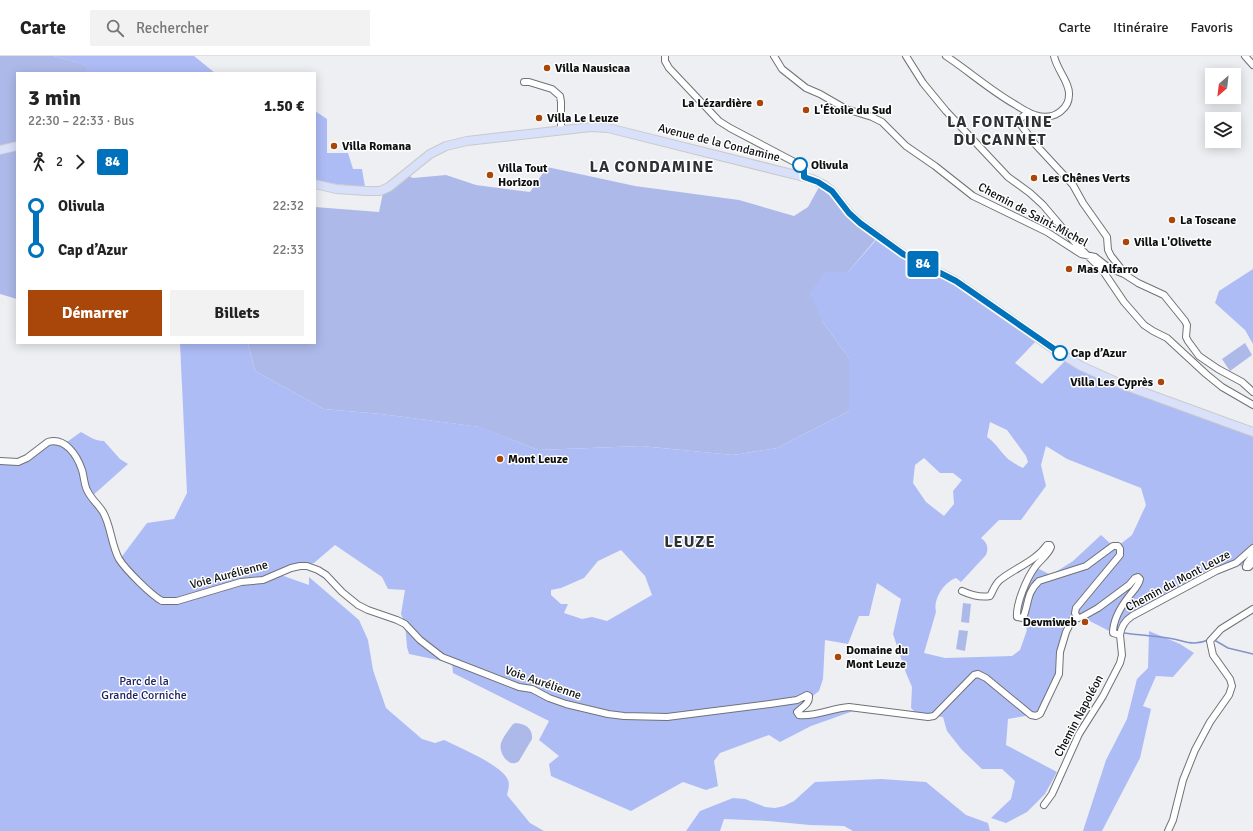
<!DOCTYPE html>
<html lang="fr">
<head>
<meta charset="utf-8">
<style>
  body { margin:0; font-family:Signika,sans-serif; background:#f2f2f2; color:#222; height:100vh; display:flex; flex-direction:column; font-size:15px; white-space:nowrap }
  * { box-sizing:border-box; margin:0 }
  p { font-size:13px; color:#767676 }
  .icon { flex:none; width:22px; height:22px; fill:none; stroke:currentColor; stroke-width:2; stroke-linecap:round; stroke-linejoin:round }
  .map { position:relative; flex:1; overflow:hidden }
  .panel { position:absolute; left:16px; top:16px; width:300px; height:272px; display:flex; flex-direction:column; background:#fff; border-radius:0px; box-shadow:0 2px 10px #0003 }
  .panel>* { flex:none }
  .badge { padding:0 8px; border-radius:3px; font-size:14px; line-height:26px }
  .needle { width:26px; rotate:208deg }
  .controls { position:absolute; left:1205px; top:12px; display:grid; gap:8px }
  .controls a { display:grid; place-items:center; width:36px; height:36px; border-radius:0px; background:#fff; box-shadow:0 2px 10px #0003; font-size:20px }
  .map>.badge { position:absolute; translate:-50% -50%; box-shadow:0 0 0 2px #fff }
  .legs { display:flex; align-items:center; gap:6px; height:44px; padding:0 12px; font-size:13px }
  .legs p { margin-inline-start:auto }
  .headline { display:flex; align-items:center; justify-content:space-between; height:68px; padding:0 12px }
  h1 { font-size:22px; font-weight:700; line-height:30px }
  .cta { display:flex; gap:8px; margin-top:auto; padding:8px 12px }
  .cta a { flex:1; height:46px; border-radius:0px; background:#a9470a; color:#fff; font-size:16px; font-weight:700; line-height:46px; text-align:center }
  .cta a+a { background:#f2f2f2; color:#222 }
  ul { padding:0 12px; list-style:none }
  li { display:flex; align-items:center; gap:14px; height:44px; font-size:15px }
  li i { display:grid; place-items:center; width:6px; height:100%; margin:0 5px; background:currentColor }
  li i::after { content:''; width:10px; height:10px; margin:-5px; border:3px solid; border-radius:50%; background:#fff }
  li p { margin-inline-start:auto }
  li:first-child i { background:linear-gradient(#0000 50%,currentColor 0) }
  li:last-child i { background:linear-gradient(currentColor 50%,#0000 0) }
  header { display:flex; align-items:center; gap:24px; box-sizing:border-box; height:56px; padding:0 20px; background:#fff; border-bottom:1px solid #e0e0e0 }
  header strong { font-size:19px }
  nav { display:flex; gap:22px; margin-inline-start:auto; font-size:14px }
  .search { width:280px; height:36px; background:#f2f2f2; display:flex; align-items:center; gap:10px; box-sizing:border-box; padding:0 14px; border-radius:0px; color:#767676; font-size:15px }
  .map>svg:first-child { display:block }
</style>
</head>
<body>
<header>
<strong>Carte</strong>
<div class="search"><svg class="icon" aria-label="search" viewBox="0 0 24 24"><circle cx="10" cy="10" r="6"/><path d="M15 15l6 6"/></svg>Rechercher</div>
<nav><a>Carte</a><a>Itinéraire</a><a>Favoris</a></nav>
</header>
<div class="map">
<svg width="1253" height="775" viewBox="0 0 1253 775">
  <rect width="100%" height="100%" fill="#eeeff3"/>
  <!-- green -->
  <path fill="#adb9e9" d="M0 0H54L86 9V17H17V243L0 238Z
    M547 111 635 130 739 144 794 160 808 151 819 131 830 140 858 170 876 183 848 216H825L822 265 849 302V355L777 392 733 399 641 390 538 394 480 371 381 358 324 353 255 315 248 287H315V151L379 156 383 137 409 120 413 122 446 119 476 129 530 136Z
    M1245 287 1252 299 1230 315 1222 303Z
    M963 547 971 548 969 567 961 566Z
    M959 574 968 575 965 595 956 593Z
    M516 667C525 668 533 672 532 683L519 705C509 713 498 697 501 687 503 680 509 674 513 668Z"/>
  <!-- forest -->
  <path fill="#aebcf6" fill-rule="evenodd" d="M54 0H194L215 17H86L85 9Z
    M315 55 327 63V97H348L353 113H362L365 131 336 128 315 124Z
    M876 184 912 209 930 215 945 223 1037 284 1015 307 1042 328 1066 304 1109 327 1253 380V505L1245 512 1232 506 1213 511 1127 564 1120 575 1115 578 1082 561H1077L1066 576 1059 618 1039 661 1031 659 1008 663 1006 689 1057 716 1045 738 1027 756 1006 767 991 762 1011 743 1015 725 1002 713H982L962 694 947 675 943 661 918 659 911 652 912 631 906 617 893 578 901 543 877 527 869 560H859L848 588 825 584 823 623 819 635 809 643 797 657 859 653 811 670 780 686 769 679 720 697 714 705 718 730 706 734 683 726 631 755 551 720 549 708 559 700 539 684 549 665 453 617 452 607 409 598 407 591 405 568 401 558 405 534 388 533 382 521 335 489 314 507 292 512 278 518 309 529V521L359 564 368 584 373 614 386 652 422 683 435 687 444 684C460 692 502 709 508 724 510 728 508 735 507 739L530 767 544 775H0V405H18L48 386 64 388 81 376C88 380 95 385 104 385L120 403 128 408 91 441 103 456 120 503 147 467 174 463 187 437 180 287H248L255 315 324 353 381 358 481 371 538 394 641 390 733 399 777 392 849 355V302L822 265 810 237 825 216H848ZM990 366 1007 374 1026 400 1028 406 1023 412C1019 410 1010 405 1007 402 999 394 996 387 987 381ZM1046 390 1067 403 1141 432 1146 449 1132 479 1118 490H1113L1101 479 1073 505 1051 519 1035 511 1017 556 1023 562 1027 574 1020 594 1012 600 945 602 924 597 936 556C933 543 944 526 956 522L961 526 986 499C989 492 987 486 981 482L999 464H1021L1046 430 1041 409ZM924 402 940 417H953L962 424 953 435 954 448 944 460 926 446 913 427 915 409ZM621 494 645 520 652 539 607 565 592 561 582 563 564 557 568 548H561L551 539V534L561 532 584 522 598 505Z
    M1253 213V288L1245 274 1215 247 1219 235Z
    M1149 575 1180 588 1194 597 1173 621 1156 620 1143 650 1151 653 1140 702 1102 775H1083L1106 704 1127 663 1137 623 1148 612Z
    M881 723 926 726 966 759 988 767 990 775H853L844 770 810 769 768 765 724 763 720 775H686L700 755 733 742 745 743 765 751 775 752 784 750 794 745 815 726Z"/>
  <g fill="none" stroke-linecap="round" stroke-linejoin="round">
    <!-- stream -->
    <path stroke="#8592ca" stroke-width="1.5" d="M1124 577C1138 579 1153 580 1168 582 1184 584 1192 591 1208 584
      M1216 585 1228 592 1253 598"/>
    <defs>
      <path id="minor" d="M665 0V5L669 12 719 65 730 72 800 109 804 114V121
        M774 0 782 13 806 32 820 38 846 53 872 61 882 66 906 90 935 110 973 140 1047 176 1081 198 1095 201 1109 212 1124 218
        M906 0 923 27 946 55 1008 121 1030 137 1043 149 1077 189 1103 215 1124 246 1144 269 1153 275 1167 282 1206 318 1222 331 1253 349
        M946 0C970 16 991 35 1016 49 1022 53 1028 57 1035 59 1044 62 1054 61 1061 55 1066 51 1069 46 1069 39 1070 27 1057 14 1054 0
        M1245 0 1253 9
        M524 26H529L552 33 560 40 561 46V74
        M1028 56 1020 63 1021 69 1035 88 1073 129 1083 147 1107 181 1108 194 1111 200 1123 215 1124 218 1138 227 1164 239 1185 265 1187 269 1186 281 1188 285 1199 300 1218 313 1242 326 1253 336
        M0 405 18 406 27 402 48 386C65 381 77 399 82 414 84 420 84 428 87 434 91 443 98 448 103 456 111 470 111 488 119 503 126 514 151 539 162 545H177L241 526 263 524 291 512 300 510H307L318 514 326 519 342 536 358 549 368 554 397 564 405 568 420 584 442 601 519 631 532 633 549 642 566 648 608 658 624 660 667 661 770 648 797 644 807 639 809 640C810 648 802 651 797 656L799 659C816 661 832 652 849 651L928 661 934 660 974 619 978 618 986 622 1031 659 1036 660 1040 658 1059 618 1060 596 1066 576 1072 564 1082 561 1098 552 1129 529 1135 522 1138 521 1140 523C1139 529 1134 534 1130 539 1122 549 1113 564 1113 577L1120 579C1121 571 1126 564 1132 560L1216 515 1236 507 1253 492
        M1253 499 1247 507 1246 511H1249L1253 506
        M962 535C971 539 981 542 990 540 993 535 995 528 1000 524 1015 512 1036 505 1047 489H1050L1051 491C1048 499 1040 504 1035 511 1027 522 1016 547 1017 561L1023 562C1029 548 1026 537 1039 525L1086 510 1113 490H1118L1120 493V499L1076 552 1075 557 1077 561
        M1044 749 1052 738 1079 678 1103 640 1120 607 1122 599 1120 579
        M1168 775 1173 764 1183 724 1195 694 1210 666 1229 639 1232 630 1230 623 1213 599 1210 585 1221 573 1253 553"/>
      <path id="major" d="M0 94 17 90
        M315 128 336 133 367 135H380L389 131 430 98 446 90 467 85 591 71 608 72 812 123 824 129 832 135 849 157 860 167 903 198 956 225 1055 294 1081 310 1121 328 1253 376"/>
    </defs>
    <!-- minor casing -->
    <use href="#minor" stroke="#717276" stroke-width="8"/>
    <!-- major casing -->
    <use href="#major" stroke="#cacaca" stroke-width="10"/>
    <!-- minor -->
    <use href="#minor" stroke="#fff" stroke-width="6"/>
    <!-- major -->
    <use href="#major" stroke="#d9e0f9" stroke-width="8"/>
  </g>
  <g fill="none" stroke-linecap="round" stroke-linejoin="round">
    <defs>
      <path id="line-1" d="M800 109 804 114V121L818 126 832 135 849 157 860 167 903 198 956 225 1060 297"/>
    </defs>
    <!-- line-1 casing -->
    <use href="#line-1" stroke="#fff" stroke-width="9"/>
    <!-- line-1 -->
    <use href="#line-1" stroke="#0072bc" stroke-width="6"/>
  </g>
  <!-- markers -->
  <g fill="#a9470a" stroke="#fff" stroke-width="1.5">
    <circle cx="547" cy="12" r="4"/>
    <circle cx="760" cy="47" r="4"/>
    <circle cx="806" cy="54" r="4"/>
    <circle cx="539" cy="62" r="4"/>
    <circle cx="334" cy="90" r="4"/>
    <circle cx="490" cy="119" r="4"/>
    <circle cx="1034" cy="122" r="4"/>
    <circle cx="1172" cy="164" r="4"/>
    <circle cx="1126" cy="186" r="4"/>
    <circle cx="1069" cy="213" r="4"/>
    <circle cx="1161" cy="326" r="4"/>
    <circle cx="500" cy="403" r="4"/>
    <circle cx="1085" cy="566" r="4"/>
    <circle cx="838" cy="601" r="4"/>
  </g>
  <g fill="#fff" stroke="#0072bc" stroke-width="2">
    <circle cx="800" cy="109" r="7"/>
    <circle cx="1060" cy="297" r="7"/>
  </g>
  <g text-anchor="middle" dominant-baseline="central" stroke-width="3" stroke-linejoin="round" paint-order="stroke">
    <!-- poi labels -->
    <g font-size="12" font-weight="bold" fill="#0d0e0f" stroke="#fff" text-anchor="start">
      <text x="555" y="12">Villa Nausicaa</text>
      <text x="752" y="47" text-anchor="end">La Lézardière</text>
      <text x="814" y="54">L'Étoile du Sud</text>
      <text x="547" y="62">Villa Le Leuze</text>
      <text x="342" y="90">Villa Romana</text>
      <text x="498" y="112">Villa Tout<tspan x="498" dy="14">Horizon</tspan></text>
      <text x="1042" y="122">Les Chênes Verts</text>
      <text x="1180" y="164">La Toscane</text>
      <text x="1134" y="186">Villa L'Olivette</text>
      <text x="1077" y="213">Mas Alfarro</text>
      <text x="1153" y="326" text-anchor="end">Villa Les Cyprès</text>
      <text x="508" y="403">Mont Leuze</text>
      <text x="1077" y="566" text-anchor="end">Devmiweb</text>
      <text x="846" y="594">Domaine du<tspan x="846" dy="14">Mont Leuze</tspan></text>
    </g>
    <!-- street labels -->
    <g font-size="12" fill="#0d0e0f" stroke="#fff">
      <text transform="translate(719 87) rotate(14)">Avenue de la Condamine</text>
      <text transform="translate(1033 159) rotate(28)">Chemin de Saint-Michel</text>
      <text transform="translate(229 519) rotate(-15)">Voie Aurélienne</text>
      <text transform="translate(1178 525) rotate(-28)">Chemin du Mont Leuze</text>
      <text transform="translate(543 627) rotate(19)">Voie Aurélienne</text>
      <text transform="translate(1079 660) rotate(-62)">Chemin Napoléon</text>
    </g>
    <!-- stop labels -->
    <g font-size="12" font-weight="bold" fill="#0d0e0f" stroke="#fff" text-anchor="start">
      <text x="811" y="109">Olivula</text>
      <text x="1071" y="297">Cap d’Azur</text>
    </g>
    <!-- park labels -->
    <g font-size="12" fill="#1d2264" stroke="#fff">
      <text x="144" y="625">Parc de la<tspan x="144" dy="14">Grande Corniche</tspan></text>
    </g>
    <!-- district labels -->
    <g font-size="16" font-weight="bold" letter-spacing="1" fill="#303134" stroke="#fff">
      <text x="1000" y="66">LA FONTAINE<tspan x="1000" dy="18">DU CANNET</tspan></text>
      <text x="652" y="111">LA CONDAMINE</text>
      <text x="690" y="486">LEUZE</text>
    </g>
  </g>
</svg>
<div class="controls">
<a><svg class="needle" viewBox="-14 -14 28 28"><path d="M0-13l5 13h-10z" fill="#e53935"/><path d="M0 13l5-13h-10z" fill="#767676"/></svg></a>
<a><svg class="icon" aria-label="layers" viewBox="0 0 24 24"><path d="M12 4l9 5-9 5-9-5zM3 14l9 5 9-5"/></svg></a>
</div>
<b class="badge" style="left:923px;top:208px;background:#0072bc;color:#fff">84</b>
<section class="panel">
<div class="headline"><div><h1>3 min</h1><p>22:30 – 22:33 · Bus</p></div><b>1.50 €</b></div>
<div class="legs"><svg class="icon" aria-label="walk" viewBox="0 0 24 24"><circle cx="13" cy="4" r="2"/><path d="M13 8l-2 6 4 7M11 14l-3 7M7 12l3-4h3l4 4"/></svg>2<svg class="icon" aria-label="forward" viewBox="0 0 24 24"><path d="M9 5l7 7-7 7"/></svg><b class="badge" style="background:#0072bc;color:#fff">84</b></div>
<ul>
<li><i style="color:#0072bc"></i><b>Olivula</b><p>22:32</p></li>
<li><i style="color:#0072bc"></i><b>Cap d’Azur</b><p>22:33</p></li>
</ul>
<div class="cta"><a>Démarrer</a><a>Billets</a></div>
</section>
</div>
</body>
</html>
